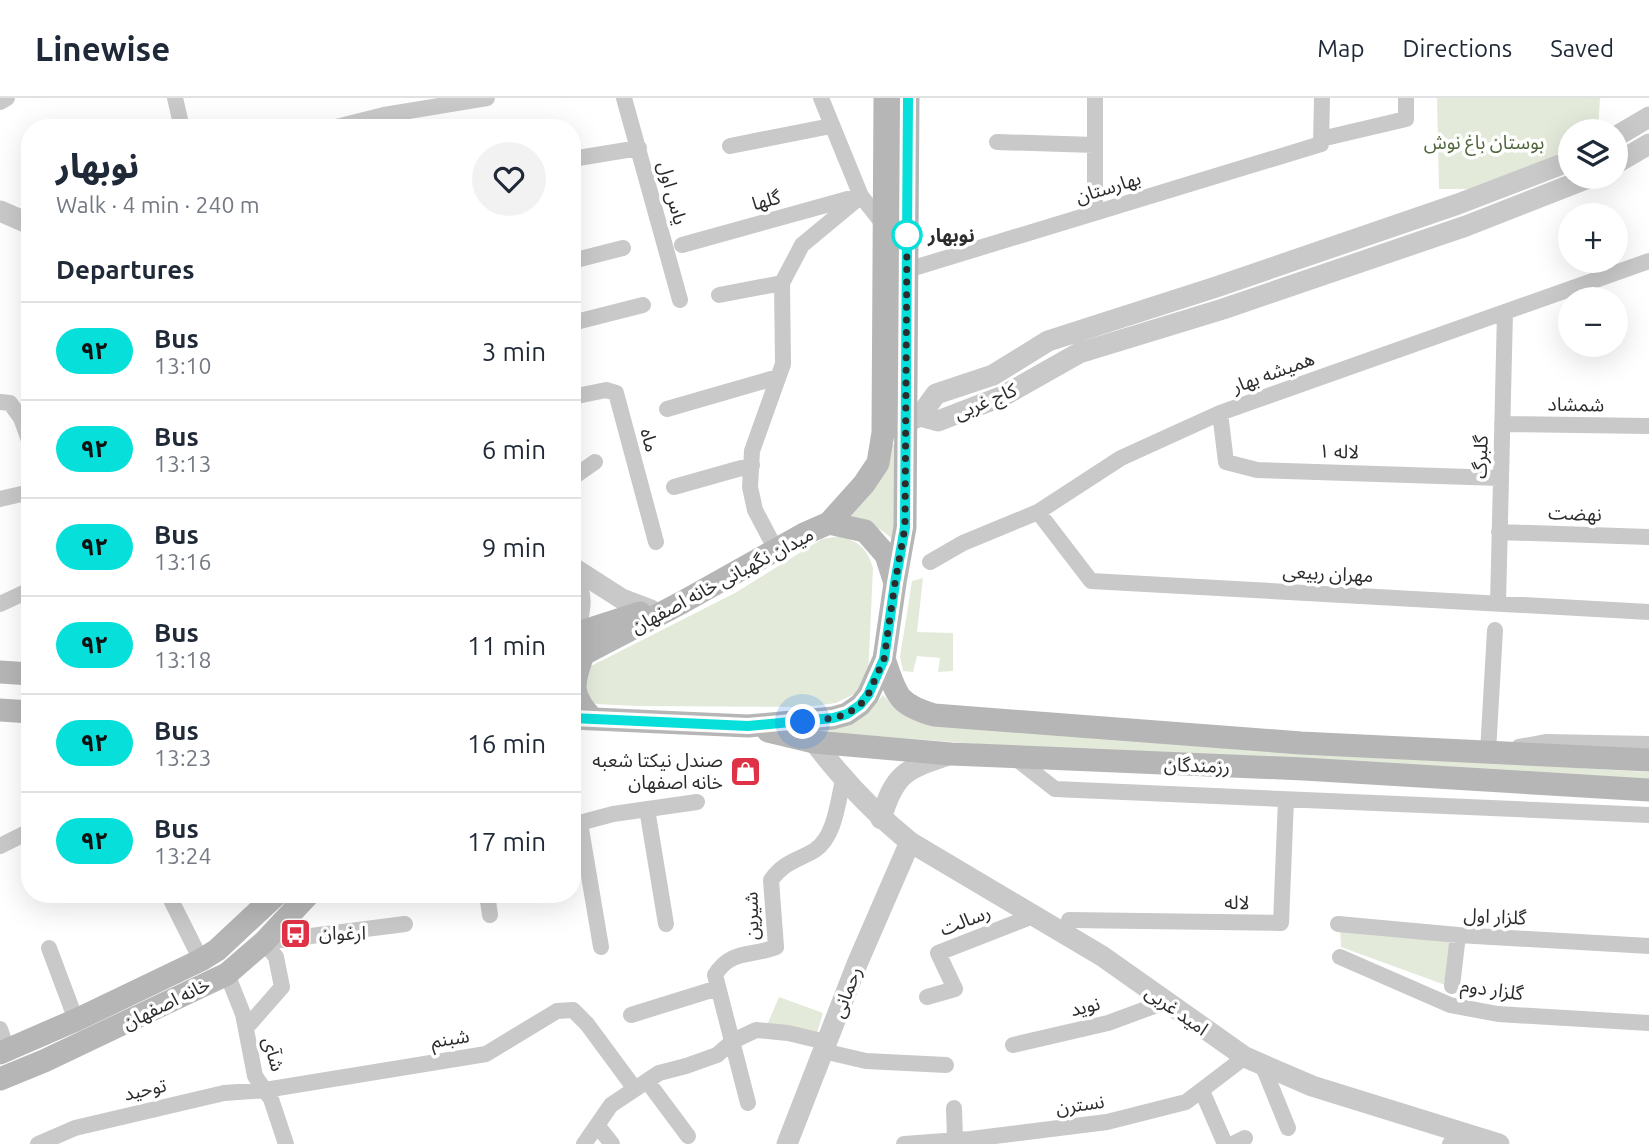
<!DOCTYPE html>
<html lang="en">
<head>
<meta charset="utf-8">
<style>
  body { margin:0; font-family:Ubuntu,"Noto Sans Arabic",sans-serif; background:#f2f2f3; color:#1f2937; height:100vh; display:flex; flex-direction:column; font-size:26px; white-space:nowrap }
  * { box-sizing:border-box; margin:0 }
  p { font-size:23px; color:#747a83 }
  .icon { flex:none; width:38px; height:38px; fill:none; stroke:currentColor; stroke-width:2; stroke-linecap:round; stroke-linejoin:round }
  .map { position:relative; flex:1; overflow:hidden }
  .drawer { position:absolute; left:21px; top:21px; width:560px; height:784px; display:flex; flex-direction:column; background:#fff; border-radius:28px; box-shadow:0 7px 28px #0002 }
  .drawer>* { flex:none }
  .badge { padding:0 14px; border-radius:23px; font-size:24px; line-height:46px }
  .tools { position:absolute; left:1558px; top:21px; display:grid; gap:14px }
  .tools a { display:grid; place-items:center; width:70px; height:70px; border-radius:50%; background:#fff; box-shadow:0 7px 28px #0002; font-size:35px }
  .you { position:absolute; width:35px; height:35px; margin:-18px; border:5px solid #fff; border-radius:50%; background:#1a73e8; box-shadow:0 0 0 10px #1a73e833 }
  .map>.badge { position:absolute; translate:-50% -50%; box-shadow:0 0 0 4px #fff }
  h2 { padding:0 35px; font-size:26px; line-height:63px }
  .round { display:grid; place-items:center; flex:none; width:74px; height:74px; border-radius:37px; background:#f2f2f3 }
  .overview { display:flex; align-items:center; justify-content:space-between; height:119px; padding:0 35px }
  h1 { font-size:33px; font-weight:800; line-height:52px }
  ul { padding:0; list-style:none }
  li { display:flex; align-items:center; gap:21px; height:98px; padding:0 35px; border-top:2px solid #e0e1e3 }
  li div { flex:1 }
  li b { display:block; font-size:26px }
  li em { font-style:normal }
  li .badge { min-width:77px; font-weight:700; text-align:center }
  header { display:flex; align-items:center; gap:42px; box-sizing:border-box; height:98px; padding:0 35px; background:#fff; border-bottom:2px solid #e0e1e3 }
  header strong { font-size:33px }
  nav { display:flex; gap:38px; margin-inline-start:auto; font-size:24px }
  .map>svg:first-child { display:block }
</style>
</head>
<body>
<header>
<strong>Linewise</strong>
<nav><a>Map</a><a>Directions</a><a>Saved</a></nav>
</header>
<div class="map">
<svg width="1649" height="1046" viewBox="0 0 1649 1046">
  <rect width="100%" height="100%" fill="#fff"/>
  <!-- green -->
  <path fill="#e3eada" d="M1437 0H1600L1598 33H1570V50L1489 91H1439Z
    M899 345 896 444C879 428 863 421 840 419L891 347Z
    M841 438C860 445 867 450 873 470L868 579 864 588 854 596 836 605 806 609 638 608 596 606 584 601 581 589 589 569 735 495 822 441Z
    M923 480 917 534 953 535V573L938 574 940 560 917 558 913 574 903 573 900 559 912 483Z
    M883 597 895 610 1371 658 1649 674V683L1018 649 798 632C828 625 863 624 883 597Z
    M1340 829 1452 842 1448 888 1341 849Z
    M779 899 823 915 817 935 767 927Z"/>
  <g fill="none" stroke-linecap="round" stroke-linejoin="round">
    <!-- minor -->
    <path stroke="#c9c9c9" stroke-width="16" d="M175 0 182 30
      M624 0 680 202
      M821 0 861 98 884 127
      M0 4 7 0
      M332 30 384 17
      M385 30 384 17 487 0
      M1321 41 1406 21V0
      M997 44 1095 47
      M730 48 831 28
      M572 61 639 50
      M1095 114V0
      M682 147 855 99
      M572 163 623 150
      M907 172 1321 46 1322 0
      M719 197 782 185
      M572 225 643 207
      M572 299 606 292 616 295 656 444
      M0 304 10 305 21 320 30 345
      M667 311 778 279
      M1220 315 1226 364 1257 372 1500 380
      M1502 326 1649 328
      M572 380 595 364
      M674 389 752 367
      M0 401 30 394
      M1038 414 1091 483 1649 514
      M1499 434 1649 439
      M776 452 755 412 750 389 752 353 783 266 782 185 802 147 861 98
      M930 464 963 445 1038 414 1121 360 1220 315 1649 163
      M0 506 30 492
      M1498 506 1505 214
      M1495 532 1488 654 1497 653
      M1519 649 1547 644 1649 646
      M1014 659 1055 691 1649 717
      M647 711 666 826
      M580 725 601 849
      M572 727 613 716 697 704
      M0 748 30 733
      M168 796 201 862
      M487 796 490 817
      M1069 822 1281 825 1286 702
      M1338 826 1458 837 1649 848
      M264 844 405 826
      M49 850 76 922
      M1340 859 1450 907 1498 916 1649 925
      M227 876 243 916 255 978 271 1001 286 1046
      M1452 888 1458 837
      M927 899 955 891 938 855 1033 818
      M631 917 718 890
      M246 930 282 889 276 859 264 844
      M0 931 7 952
      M1013 947 1108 925 1165 904
      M823 953 866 963 946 967
      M1262 966 1288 1030
      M647 983 688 1038
      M1202 993 1225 1046
      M748 1005 715 877C731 851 751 859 776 849L771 782C785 763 797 763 815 752 835 739 838 703 843 682
      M954 1010 955 1042
      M597 1027 612 1046
      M38 1046 75 1030 224 995 265 992 486 956 557 913 573 912 587 926 635 991
      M584 1046 611 1007 659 975 686 968 717 957 733 943 756 932 788 935 826 944
      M904 1046 971 1041 1107 1024 1186 1004 1245 959
      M1233 1046 1245 1040
      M1450 1046 1470 1038"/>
    <!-- tertiary -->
    <path stroke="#c9c9c9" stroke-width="21" d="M1615 39 1649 19
      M1615 66 1649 46
      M0 113 30 126
      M920 318 938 323 1003 298 1079 255 1223 211 1466 128 1591 79
      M894 330 920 318 936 296 993 277 1048 243 1216 189 1458 106 1570 63
      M572 469 622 501 651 512
      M572 477C585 500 580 512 574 536
      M814 644C843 682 873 714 910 744L1102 858 1245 959 1312 988 1499 1046
      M881 721C895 673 907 671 951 656
      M787 1046 857 866 910 744"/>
    <!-- secondary -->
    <path stroke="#b6b6b6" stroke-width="23" d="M829 425 864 386 878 365 883 335 885 0
      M572 537 640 515
      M583 557C572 586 570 597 592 620
      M884 561C897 597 896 606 934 617L1301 645 1649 662
      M572 562 681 505 804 436 829 425 865 433 886 457 894 482
      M0 574 30 576
      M0 612 30 614
      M572 620 748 628 833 620 847 616 860 607 868 597 884 561 895 485 905 429 908 0
      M768 633 814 644 951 656 1304 671 1649 692
      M0 955 76 922 201 862 217 852 277 796
      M0 981 44 963 227 876 264 844 309 796"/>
  </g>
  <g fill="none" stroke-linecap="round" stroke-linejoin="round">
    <defs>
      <path id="line" d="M572 620 748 628 833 620 847 616 860 607 868 597 884 561 895 485 905 429 908 0"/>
    </defs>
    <!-- line casing -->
    <use href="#line" stroke="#fff" stroke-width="16"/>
    <!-- line -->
    <use href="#line" stroke="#07dfdb" stroke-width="10"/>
    <!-- walk -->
    <path stroke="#2c2c2c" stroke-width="7" stroke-dasharray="0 12.6" d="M803 624 833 620 847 616 860 607 868 597 884 561 895 485 905 429 907 131V137"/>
  </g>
  <!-- icons -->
  <defs>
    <symbol id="shop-square" viewBox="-11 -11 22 22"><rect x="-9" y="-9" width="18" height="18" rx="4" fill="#e03246" stroke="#fff"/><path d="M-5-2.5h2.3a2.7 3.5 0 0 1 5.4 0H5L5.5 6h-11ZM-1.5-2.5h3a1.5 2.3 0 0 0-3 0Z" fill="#fff"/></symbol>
    <symbol id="bus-square" viewBox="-11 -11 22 22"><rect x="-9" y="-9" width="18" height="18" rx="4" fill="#e03246" stroke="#fff"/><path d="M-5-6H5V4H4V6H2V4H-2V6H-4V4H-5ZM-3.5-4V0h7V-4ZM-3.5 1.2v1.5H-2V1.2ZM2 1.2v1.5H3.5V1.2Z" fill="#fff"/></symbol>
  </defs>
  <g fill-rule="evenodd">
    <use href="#shop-square" x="728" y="656" width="35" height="35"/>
    <use href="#bus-square" x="278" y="818" width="35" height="35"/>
  </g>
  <!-- markers -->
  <circle fill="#fff" stroke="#07dfdb" stroke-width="3.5" cx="907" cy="137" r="14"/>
  <g text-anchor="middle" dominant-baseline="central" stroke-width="7" stroke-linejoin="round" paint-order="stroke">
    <!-- park labels -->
    <g font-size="19" fill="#51663b" stroke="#fff">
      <text x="1484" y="44">بوستان باغ نوش</text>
    </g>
    <!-- street labels -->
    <g font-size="19" fill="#2c2c2c" stroke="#fff">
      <text transform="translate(1108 89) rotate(-17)">بهارستان</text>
      <text transform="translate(673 95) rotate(75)">یاس اول</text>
      <text transform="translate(766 102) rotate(-15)">گلها</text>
      <text transform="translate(1273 274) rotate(-20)">همیشه بهار</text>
      <text transform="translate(985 303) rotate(-23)">کاج غربی</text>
      <text transform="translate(1576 306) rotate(1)">شمشاد</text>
      <text transform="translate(650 342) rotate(75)">ماه</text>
      <text transform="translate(1339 353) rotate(2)">لاله ۱</text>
      <text transform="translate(1480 359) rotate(-88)">گلبرگ</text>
      <text transform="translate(1575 415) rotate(2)">نهضت</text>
      <text transform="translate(1328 475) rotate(3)">مهران ربیعی</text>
      <text transform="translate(722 482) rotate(-28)">میدان نگهبانی خانه اصفهان</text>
      <text transform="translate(1197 667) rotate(2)">رزمندگان</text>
      <text transform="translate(1237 804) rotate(1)">لاله</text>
      <text transform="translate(751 818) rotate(-91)">شیرین</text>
      <text transform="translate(1495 818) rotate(3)">گلزار اول</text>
      <text transform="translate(965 822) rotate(-21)">رسالت</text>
      <text transform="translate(1492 891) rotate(8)">گلزار دوم</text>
      <text transform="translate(846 894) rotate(-69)">رحمانی</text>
      <text transform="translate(166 905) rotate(-26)">خانه اصفهان</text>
      <text transform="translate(1085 908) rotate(-14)">نوید</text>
      <text transform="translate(1177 912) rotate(35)">امید غربی</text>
      <text transform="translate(450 940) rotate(-9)">شبنم</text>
      <text transform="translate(274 956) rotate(74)">شآی</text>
      <text transform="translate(145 991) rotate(-13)">توحید</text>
      <text transform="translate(1080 1006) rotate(-8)">نسترن</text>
    </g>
    <!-- stop labels -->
    <g font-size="19" font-weight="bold" fill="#2c2c2c" stroke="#fff" text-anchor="start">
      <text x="928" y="137">نوبهار</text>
    </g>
    <!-- poi labels -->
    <g font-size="19" fill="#2c2c2c" stroke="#fff" text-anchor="end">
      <text x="723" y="662">صندل نیکتا شعبه<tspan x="723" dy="22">خانه اصفهان</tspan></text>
      <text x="319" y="835" text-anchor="start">ارغوان</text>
    </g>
  </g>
</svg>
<div class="tools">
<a><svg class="icon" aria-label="layers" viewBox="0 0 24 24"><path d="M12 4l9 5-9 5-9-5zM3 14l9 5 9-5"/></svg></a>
<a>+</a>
<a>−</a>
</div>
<div class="you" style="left:803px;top:624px"></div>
<section class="drawer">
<div class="overview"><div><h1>نوبهار</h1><p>Walk · 4 min · 240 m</p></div><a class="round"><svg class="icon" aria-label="heart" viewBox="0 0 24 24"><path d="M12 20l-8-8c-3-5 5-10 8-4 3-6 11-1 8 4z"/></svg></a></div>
<h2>Departures</h2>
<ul>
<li><span class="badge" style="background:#07dfdb;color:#111">۹۲</span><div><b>Bus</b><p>13:10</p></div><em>3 min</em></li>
<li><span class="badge" style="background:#07dfdb;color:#111">۹۲</span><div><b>Bus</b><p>13:13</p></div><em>6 min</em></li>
<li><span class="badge" style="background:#07dfdb;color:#111">۹۲</span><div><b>Bus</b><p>13:16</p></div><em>9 min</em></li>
<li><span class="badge" style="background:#07dfdb;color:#111">۹۲</span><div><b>Bus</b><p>13:18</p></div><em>11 min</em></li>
<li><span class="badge" style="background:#07dfdb;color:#111">۹۲</span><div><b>Bus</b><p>13:23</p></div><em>16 min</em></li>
<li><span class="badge" style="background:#07dfdb;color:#111">۹۲</span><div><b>Bus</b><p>13:24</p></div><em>17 min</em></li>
</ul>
</section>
</div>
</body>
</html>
